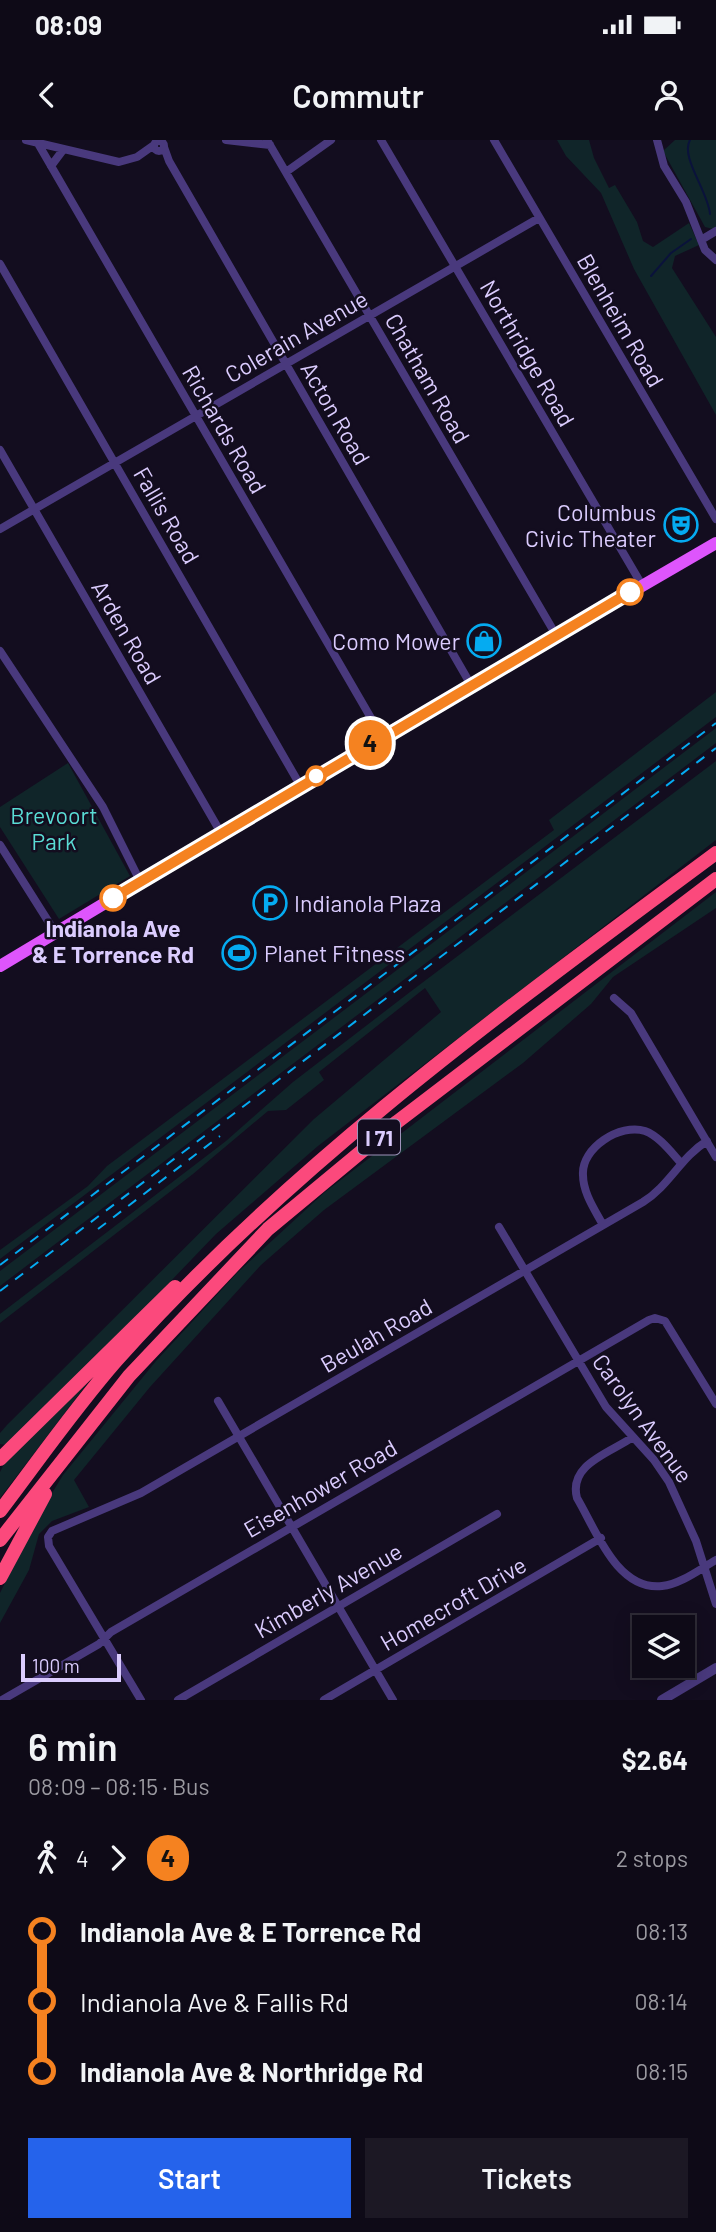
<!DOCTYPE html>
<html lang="en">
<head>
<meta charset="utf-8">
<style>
  body { margin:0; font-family:Barlow,sans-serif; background:#1c1824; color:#f1f3f6; height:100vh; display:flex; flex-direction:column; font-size:26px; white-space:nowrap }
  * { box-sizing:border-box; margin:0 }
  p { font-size:23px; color:#9b9aa1 }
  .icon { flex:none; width:38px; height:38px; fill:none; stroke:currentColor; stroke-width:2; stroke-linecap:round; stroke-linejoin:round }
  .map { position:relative; height:1560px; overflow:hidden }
  .sheet { display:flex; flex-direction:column; background:#0e0a17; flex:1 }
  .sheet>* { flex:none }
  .badge { padding:0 14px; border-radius:23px; font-size:24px; line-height:46px }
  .buttons { position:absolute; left:632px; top:1475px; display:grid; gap:14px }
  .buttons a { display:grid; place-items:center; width:63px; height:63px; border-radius:0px; background:#0e0a17; box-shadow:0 4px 18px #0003,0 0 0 2px #2e2b36; font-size:35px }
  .scale { position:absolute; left:21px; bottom:18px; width:100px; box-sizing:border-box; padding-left:7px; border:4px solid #dbccfe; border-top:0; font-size:19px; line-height:24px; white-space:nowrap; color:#dbccfe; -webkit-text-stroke:5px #130d1f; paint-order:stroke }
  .map>.badge { position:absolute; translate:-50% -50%; box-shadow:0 0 0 4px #fff }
  .legs { display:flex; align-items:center; gap:10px; height:77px; padding:0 28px; font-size:23px }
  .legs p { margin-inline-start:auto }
  .headline { display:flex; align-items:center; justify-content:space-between; height:119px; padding:0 28px }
  h1 { font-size:38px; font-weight:600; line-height:52px }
  .action { display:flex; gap:14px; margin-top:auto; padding:14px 28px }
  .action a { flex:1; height:80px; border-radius:0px; background:#2563eb; color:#fff; font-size:28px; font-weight:600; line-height:80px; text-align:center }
  .action a+a { background:#1c1824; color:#f1f3f6 }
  ul { padding:0 28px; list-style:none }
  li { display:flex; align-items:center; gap:24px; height:70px; font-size:26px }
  li i { display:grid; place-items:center; width:10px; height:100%; margin:0 9px; background:currentColor }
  li i::after { content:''; width:18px; height:18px; margin:-9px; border:5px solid; border-radius:50%; background:#0e0a17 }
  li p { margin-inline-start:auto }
  li:first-child i { background:linear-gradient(#0000 50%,currentColor 0) }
  li:last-child i { background:linear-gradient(currentColor 50%,#0000 0) }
  .status { display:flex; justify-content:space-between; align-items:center; height:49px; padding:0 35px; background:#0e0a17; direction:ltr }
  .status svg { height:19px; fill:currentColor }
  header { display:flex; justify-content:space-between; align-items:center; height:91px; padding:0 28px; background:#0e0a17; font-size:32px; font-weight:600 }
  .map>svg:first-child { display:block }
</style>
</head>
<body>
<div class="status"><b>08:09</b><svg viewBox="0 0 49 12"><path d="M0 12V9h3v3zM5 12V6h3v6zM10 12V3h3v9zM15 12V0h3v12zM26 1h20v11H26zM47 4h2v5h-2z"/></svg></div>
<header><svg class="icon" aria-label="back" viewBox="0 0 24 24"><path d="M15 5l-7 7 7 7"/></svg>Commutr<svg class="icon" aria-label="person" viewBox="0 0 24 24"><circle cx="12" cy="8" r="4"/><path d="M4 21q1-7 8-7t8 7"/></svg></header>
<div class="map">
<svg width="716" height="1560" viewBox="0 0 716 1560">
  <rect width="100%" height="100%" fill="#130d1f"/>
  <!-- green -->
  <path fill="#102529" d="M557 0H589L594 18 609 48 615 45 637 82 643 101 653 107 689 83 699 105 675 116 672 128 716 197V275L634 129 601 53 566 16Z
    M675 0H716V87L713 89 705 87 663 11Z
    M716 552V577L0 1119V1110L88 1046 107 1026 554 690 549 680Z
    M716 588V603L0 1146V1131Z
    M716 621V700L318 1006 216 1094 120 1194 6 1305 0 1304V1293L7 1285 314 979 441 872 425 848 319 932 324 940 286 970 268 971 193 1034 0 1183V1174L226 1001 293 942 410 852Z
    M68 623 130 736 59 779 0 687V667Z
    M716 752V768L613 837 591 864 523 923 324 1070 261 1125 150 1247 74 1340 89 1367 52 1381 39 1394 29 1430 0 1483V1453L38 1376 63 1335 156 1221 237 1133 325 1052Z
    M89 1241 0 1358V1332L5 1322Z"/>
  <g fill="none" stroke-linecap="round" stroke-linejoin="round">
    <!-- stream -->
    <path stroke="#0a123b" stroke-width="2" d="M690 0C680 17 708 51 710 74
      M651 136 671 113 691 99"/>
    <!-- minor -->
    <path stroke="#49397d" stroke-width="8" d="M26 0 119 22 137 17 154 5
      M36 0 382 597
      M226 0 270 5
      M267 0 556 495
      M381 0 642 445
      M494 0 716 379
      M657 0 664 26 686 62 705 110 716 120
      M154 6a5 5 0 1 1 10 0a5 5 0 1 1-10 0Z
      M164 7 169 21 471 545
      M51 26 63 10
      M286 32 331 0
      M701 100 716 91
      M0 124 300 645
      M0 310 221 693
      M0 389 539 78
      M0 511 103 667 140 741
      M0 705 55 792
      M614 858 631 873 716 1017
      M603 1085C595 1070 583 1053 583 1035 581 1008 620 983 645 991 659 996 671 1012 681 1023
      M499 1087 606 1267 654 1320 669 1342 696 1401 716 1464
      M218 1261 393 1560
      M633 1297C610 1313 568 1324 577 1358 596 1390 617 1451 662 1446 681 1444 700 1429 716 1420
      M2 1560 99 1504 111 1492 649 1180 655 1178 665 1181 716 1264
      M141 1560 49 1406 48 1397 52 1391 141 1353 643 1062C669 1046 681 1017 707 1001
      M178 1560 497 1374
      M324 1560 601 1398"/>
    <!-- tertiary -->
    <path stroke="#49397d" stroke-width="10" d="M662 1560 716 1528"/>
    <!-- primary -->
    <path stroke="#de55fc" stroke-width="12" d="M0 826 382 597 716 403"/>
    <!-- motorway -->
    <path stroke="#fb497c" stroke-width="14" d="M0 1319 175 1147
      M0 1371C38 1321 75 1268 116 1221 291 1024 506 869 716 713
      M0 1400 129 1236 268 1089 397 982 716 739
      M0 1438 45 1354"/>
    <!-- rail -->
    <path stroke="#05abf1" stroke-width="2" stroke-dasharray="10 9" stroke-linecap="butt" d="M98 1089 220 996
      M0 1125 716 583
      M0 1151 716 608"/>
  </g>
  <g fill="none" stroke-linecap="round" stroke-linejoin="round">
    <defs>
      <path id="line-1" d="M113 758 630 452"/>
    </defs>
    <!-- line-1 casing -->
    <use href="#line-1" stroke="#fff" stroke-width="16"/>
    <!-- line-1 -->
    <use href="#line-1" stroke="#f58220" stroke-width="10"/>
  </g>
  <!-- icons -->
  <defs>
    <symbol id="theatre-ring" viewBox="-11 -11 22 22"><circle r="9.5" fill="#130d1f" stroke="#05abf1" stroke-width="1.5"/><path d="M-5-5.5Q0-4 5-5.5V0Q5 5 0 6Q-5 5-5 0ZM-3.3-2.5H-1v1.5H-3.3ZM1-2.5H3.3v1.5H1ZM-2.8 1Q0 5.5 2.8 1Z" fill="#05abf1"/></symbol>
    <symbol id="shop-ring" viewBox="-11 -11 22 22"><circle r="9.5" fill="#130d1f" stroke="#05abf1" stroke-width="1.5"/><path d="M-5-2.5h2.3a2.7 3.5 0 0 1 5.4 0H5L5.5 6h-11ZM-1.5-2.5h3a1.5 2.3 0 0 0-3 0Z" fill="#05abf1"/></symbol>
    <symbol id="parking-ring" viewBox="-11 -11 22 22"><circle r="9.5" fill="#130d1f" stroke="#05abf1" stroke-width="1.5"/><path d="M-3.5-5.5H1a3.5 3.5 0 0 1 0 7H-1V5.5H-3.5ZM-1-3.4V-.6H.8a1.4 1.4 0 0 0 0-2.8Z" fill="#05abf1"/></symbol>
    <symbol id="stadium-ring" viewBox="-11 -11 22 22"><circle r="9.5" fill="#130d1f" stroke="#05abf1" stroke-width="1.5"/><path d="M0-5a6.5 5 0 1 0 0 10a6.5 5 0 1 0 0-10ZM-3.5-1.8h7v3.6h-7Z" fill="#05abf1"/></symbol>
  </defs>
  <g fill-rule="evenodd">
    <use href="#theatre-ring" x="662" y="366" width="38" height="38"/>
    <use href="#shop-ring" x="465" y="482" width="38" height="38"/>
    <use href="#parking-ring" x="251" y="744" width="38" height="38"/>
    <use href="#stadium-ring" x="220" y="794" width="38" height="38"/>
  </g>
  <!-- markers -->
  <g fill="#fff" stroke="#f58220" stroke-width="3.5">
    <circle cx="630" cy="452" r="12"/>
    <circle cx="316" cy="636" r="9"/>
    <circle cx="113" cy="758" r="12"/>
  </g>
  <g text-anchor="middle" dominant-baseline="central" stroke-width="5" stroke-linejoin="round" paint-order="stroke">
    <!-- shield labels -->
    <rect fill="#130d1f" stroke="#9f93bb" stroke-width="2" x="358" y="979.5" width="42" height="35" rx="5"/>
    <g font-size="21" font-weight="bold" fill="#dbccfe">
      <text x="379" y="997">I 71</text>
    </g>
    <!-- street labels -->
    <g font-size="23" fill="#dbccfe" stroke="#130d1f">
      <text transform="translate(621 180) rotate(60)">Blenheim Road</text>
      <text transform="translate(296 196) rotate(-30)">Colerain Avenue</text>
      <text transform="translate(528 213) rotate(60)">Northridge Road</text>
      <text transform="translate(428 238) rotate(60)">Chatham Road</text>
      <text transform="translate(336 273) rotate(60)">Acton Road</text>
      <text transform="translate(225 289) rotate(60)">Richards Road</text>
      <text transform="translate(167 375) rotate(60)">Fallis Road</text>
      <text transform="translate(127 492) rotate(60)">Arden Road</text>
      <text transform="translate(376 1195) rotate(-30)">Beulah Road</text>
      <text transform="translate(643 1278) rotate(54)">Carolyn Avenue</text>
      <text transform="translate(320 1348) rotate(-30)">Eisenhower Road</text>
      <text transform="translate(328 1450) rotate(-30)">Kimberly Avenue</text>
      <text transform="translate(453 1463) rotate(-30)">Homecroft Drive</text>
    </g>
    <!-- poi labels -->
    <g font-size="23" fill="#dbccfe" stroke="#130d1f" text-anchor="end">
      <text x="656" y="372">Columbus<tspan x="656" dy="26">Civic Theater</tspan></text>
      <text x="460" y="501">Como Mower</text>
      <text x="294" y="763" text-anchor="start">Indianola Plaza</text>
      <text x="264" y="813" text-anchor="start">Planet Fitness</text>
    </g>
    <!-- park labels -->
    <g font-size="23" fill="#5adcd5" stroke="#130d1f">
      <text x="54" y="675">Brevoort<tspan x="54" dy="26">Park</tspan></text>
    </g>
    <!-- stop labels -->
    <g font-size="23" font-weight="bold" fill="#dbccfe" stroke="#130d1f">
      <text x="113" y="788">Indianola Ave<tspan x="113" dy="26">&amp; E Torrence Rd</tspan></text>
    </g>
  </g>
</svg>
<div class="buttons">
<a><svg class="icon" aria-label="layers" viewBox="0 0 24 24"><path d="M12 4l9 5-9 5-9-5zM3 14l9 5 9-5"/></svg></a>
</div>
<div class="scale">100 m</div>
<b class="badge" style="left:370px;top:603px;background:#f58220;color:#111">4</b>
</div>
<section class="sheet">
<div class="headline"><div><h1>6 min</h1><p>08:09 – 08:15 · Bus</p></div><b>$2.64</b></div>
<div class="legs"><svg class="icon" aria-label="walk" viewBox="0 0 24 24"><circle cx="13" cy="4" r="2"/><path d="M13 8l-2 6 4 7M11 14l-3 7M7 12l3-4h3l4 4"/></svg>4<svg class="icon" aria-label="forward" viewBox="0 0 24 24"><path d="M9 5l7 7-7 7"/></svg><b class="badge" style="background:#f58220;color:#111">4</b><p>2 stops</p></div>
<ul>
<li><i style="color:#f58220"></i><b>Indianola Ave &amp; E Torrence Rd</b><p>08:13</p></li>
<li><i style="color:#f58220"></i><span>Indianola Ave &amp; Fallis Rd</span><p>08:14</p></li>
<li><i style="color:#f58220"></i><b>Indianola Ave &amp; Northridge Rd</b><p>08:15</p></li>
</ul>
<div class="action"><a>Start</a><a>Tickets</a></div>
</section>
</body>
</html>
